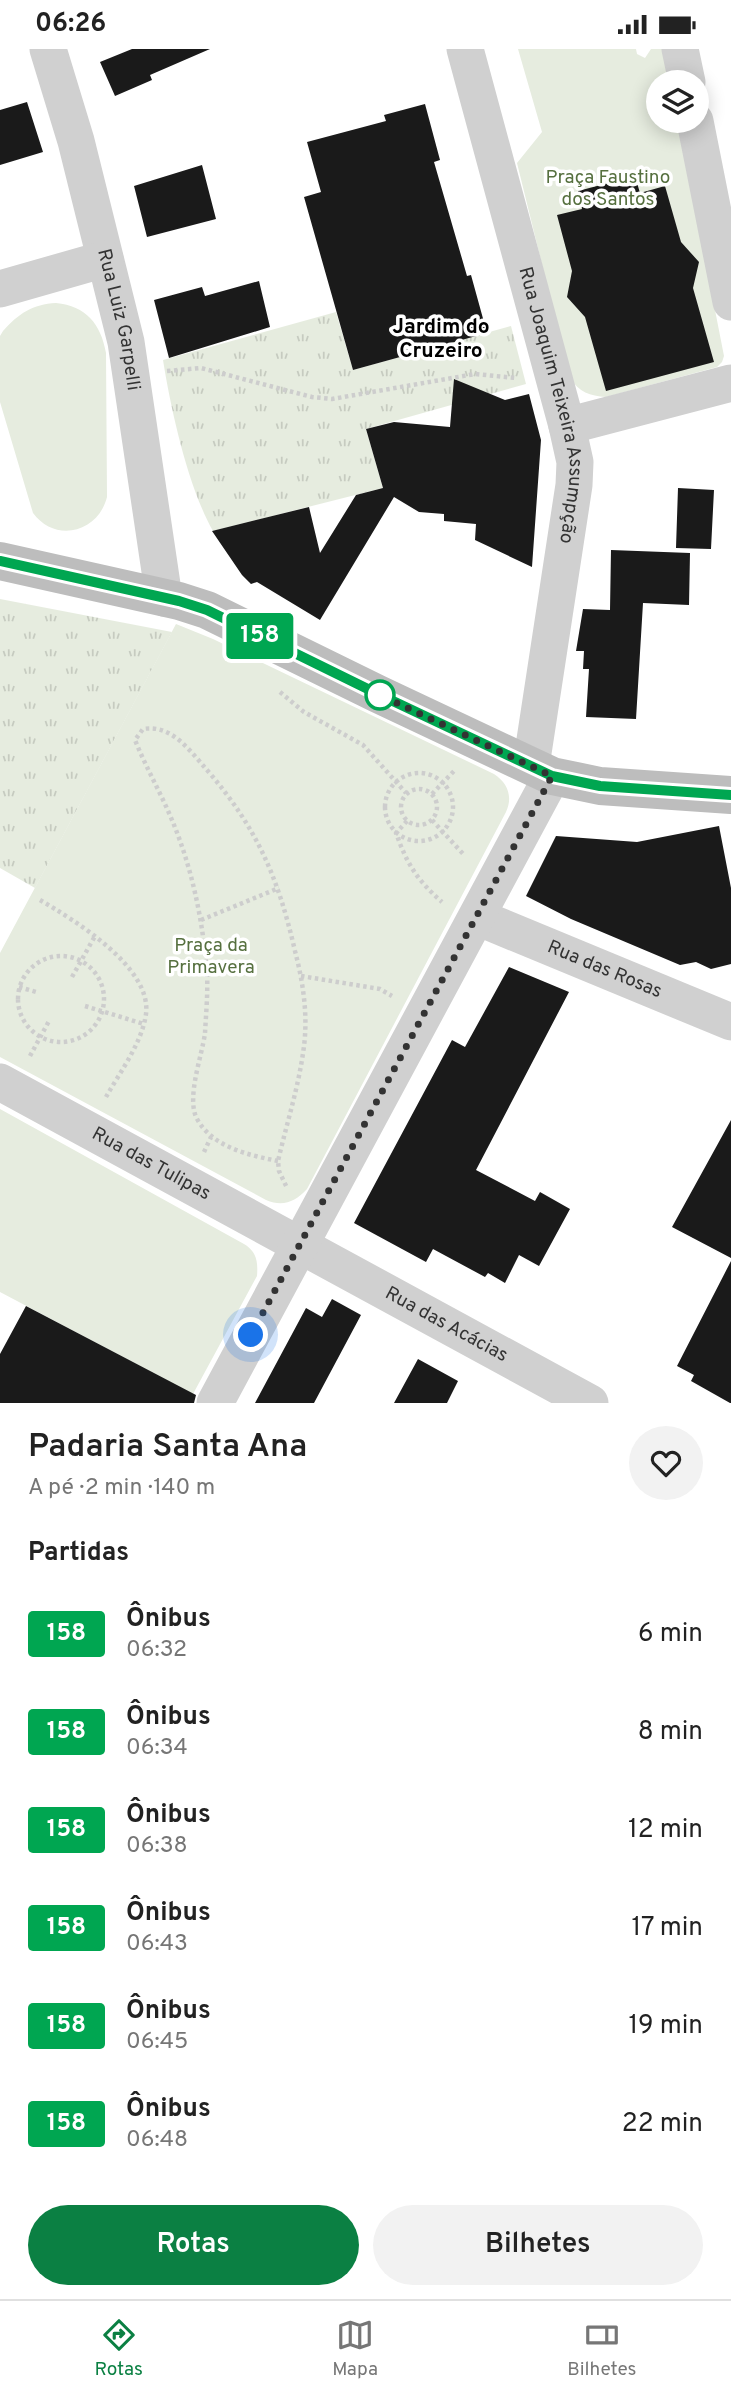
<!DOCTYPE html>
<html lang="pt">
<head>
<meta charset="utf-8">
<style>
  body { margin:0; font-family:Overpass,sans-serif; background:#f2f2f2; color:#222; height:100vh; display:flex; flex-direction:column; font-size:26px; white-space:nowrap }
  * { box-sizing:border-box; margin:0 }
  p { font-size:23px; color:#767676 }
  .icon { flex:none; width:38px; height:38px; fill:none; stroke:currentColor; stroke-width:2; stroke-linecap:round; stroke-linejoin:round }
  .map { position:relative; height:1354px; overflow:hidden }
  .sheet { display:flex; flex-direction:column; background:#fff; flex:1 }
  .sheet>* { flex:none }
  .badge { padding:0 14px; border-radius:5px; font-size:24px; line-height:46px }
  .tools { position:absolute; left:646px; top:21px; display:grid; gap:14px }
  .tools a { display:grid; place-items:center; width:63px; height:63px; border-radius:50%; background:#fff; box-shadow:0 4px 18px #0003; font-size:35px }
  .you { position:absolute; width:35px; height:35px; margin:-18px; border:5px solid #fff; border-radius:50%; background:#1a73e8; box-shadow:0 0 0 10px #1a73e833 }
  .map>.badge { position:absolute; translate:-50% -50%; box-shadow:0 0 0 4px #fff }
  h2 { padding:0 28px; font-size:26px; line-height:63px }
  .round { display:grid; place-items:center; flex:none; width:74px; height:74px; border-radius:37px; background:#f2f2f2 }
  .summary { display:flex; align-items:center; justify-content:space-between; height:119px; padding:0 28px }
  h1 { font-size:33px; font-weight:600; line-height:52px }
  .button { display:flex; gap:14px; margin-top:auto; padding:14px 28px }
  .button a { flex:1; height:80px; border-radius:42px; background:#0b8043; color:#fff; font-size:28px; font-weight:600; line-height:80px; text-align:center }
  .button a+a { background:#f2f2f2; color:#222 }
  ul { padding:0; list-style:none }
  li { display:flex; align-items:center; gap:21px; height:98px; padding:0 28px }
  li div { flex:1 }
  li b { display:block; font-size:26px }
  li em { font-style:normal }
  li .badge { min-width:77px; font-weight:700; text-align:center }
  .status { display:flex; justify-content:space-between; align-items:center; height:49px; padding:0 35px; background:#fff; direction:ltr }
  .status svg { height:19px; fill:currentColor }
  .tab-bar { display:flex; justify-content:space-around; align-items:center; height:98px; border-top:2px solid #e0e0e0; background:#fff; font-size:19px; color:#767676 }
  .tab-bar a { display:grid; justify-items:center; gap:4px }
  .tab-bar .current { color:#0b8043 }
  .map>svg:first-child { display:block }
</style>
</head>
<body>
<div class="status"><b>06:26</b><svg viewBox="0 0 49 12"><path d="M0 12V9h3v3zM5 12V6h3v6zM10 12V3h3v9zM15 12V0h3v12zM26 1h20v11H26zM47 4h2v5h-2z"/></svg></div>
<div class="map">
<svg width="731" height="1354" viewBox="0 0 731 1354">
  <defs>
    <pattern id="grass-tufts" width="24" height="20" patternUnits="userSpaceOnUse" patternTransform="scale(1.75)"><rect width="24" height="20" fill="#e6ecdf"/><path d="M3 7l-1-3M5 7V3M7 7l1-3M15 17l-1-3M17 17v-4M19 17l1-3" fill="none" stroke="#c6cbc0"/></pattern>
  </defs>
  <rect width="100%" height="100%" fill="#fff"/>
  <!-- grass -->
  <path fill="url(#grass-tufts)" d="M336 263 353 321 511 277 526 335 366 380 383 439 213 482C188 438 171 361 163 311Z
    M0 550 172 583 35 839 0 819Z"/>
  <!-- park -->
  <path fill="#e6ecdf" d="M518 0H636L637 5 645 9 651 0H665L671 33H658V72H678L724 307 722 313 717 318 606 348C590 347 579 343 570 329L517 114 542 83Z
    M56 254C86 257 101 275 106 304L107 448C98 484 55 494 33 464L0 353V287L3 282C18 265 33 255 56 254Z
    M176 575 213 590 494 725C508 734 513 748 506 763L307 1140C295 1153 283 1158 266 1151L0 1008V904Z
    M0 1060 244 1195C257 1203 258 1213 257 1227L193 1345 0 1243Z"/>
  <!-- building -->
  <path fill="#1a1a1a" d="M132 0H210L150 26 152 31 115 47 100 13Z
    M27 53 43 103 0 116V61Z
    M425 55 440 111 434 113 467 227 471 226 487 284 353 321 304 148 321 143 307 93 386 72 384 66Z
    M202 116 216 170 147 188 134 137Z
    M635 127 640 144 665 137 681 193 699 213 693 239 714 313 606 342 585 268 567 248 572 222 557 166 582 160 578 142Z
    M259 232 270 278 169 309 154 251 202 238 205 247Z
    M454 330 505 351 529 345 541 391 532 518 475 491 476 475 444 472V465L419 463 394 448 320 571 257 533 251 535 242 526 212 482 309 458 320 504 356 446 383 439 366 380 394 373 450 378Z
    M678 439 714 441 711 500 676 499Z
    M611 501 690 504 689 556 643 554 636 670 586 668 589 620H583L584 602H576L583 560 610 561Z
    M719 777 731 839V915L711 920 696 913 680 916 571 870 526 847 556 787 637 793Z
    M509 918 569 943 476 1121 535 1152 540 1143 570 1160 539 1217 519 1206 505 1234 488 1224 485 1228 433 1200 426 1213 354 1174 452 991 465 998Z
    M731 1071V1209L672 1178Z
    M731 1212V1354H730L691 1332 694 1326 677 1317Z
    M332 1250 361 1266 314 1354H255L306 1259 322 1268Z
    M26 1257 196 1346 194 1354H0V1305Z
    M418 1310 458 1332 447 1354H394Z"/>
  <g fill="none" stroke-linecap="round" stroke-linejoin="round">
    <!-- path -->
    <path stroke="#cdcdcd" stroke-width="4.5" stroke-dasharray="3.5 3.5" stroke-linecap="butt" d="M167 322 201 319 312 348 332 350 475 325 516 329
      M280 643 304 663 363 696 406 744
      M385 758a34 34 0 1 1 68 0a34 34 0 1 1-68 0Z
      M401 758a18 18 0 1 1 36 0a18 18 0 1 1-36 0Z
      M432 745 454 722
      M432 771 465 807
      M407 772 396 784C407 815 417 831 442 853
      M40 851C74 871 152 918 146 965 142 994 120 1023 106 1048
      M201 871 279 839
      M18 950a43 43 0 1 1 86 0a43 43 0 1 1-86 0Z
      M301 927 380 940 392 947
      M72 928 95 887
      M19 938 36 943
      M85 957 144 975
      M30 1007 49 972
      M204 1103 211 1088
      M278 1112C248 1106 211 1098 196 1068 187 1046 202 1007 205 984 206 965 208 944 207 925 203 870 191 814 169 764 158 739 145 716 135 691L143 680C172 675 190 702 207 721 257 779 278 828 295 902 303 933 308 965 304 997 299 1037 287 1073 278 1112L279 1122 287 1139"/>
    <!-- street -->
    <g stroke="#d0d0d0" stroke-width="37">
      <path id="s1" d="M48 0 76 92 126 293 164 549"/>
      <path id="s2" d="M465 0 567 377 575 413 574 436 531 717"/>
      <path d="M680 0 687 33"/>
      <path d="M695 72 731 253"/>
      <path d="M0 240 105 210"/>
      <path d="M567 377 731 334"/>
      <path id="s3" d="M477 868 731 973"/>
      <path id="s4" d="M0 1033 590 1354"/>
      <path d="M215 1354 552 727"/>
    </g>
    <!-- secondary -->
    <path stroke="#bdbdbd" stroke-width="38" d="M0 512 179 552 207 561 378 645 552 727 600 737 731 746"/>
  </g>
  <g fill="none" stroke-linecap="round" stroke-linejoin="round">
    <defs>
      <path id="line" d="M0 512 179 552 207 561 378 645 552 727 600 737 731 746"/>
    </defs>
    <!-- line casing -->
    <use href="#line" stroke="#fff" stroke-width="16"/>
    <!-- line -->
    <use href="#line" stroke="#00a651" stroke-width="10"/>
    <!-- walk -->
    <path stroke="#333" stroke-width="7" stroke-dasharray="0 12.6" d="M251 1286 552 727 378 645 380 646"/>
  </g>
  <!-- markers -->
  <circle fill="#fff" stroke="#00a651" stroke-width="3.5" cx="380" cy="646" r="14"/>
  <g text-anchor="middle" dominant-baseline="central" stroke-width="7" stroke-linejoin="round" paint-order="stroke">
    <!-- park labels -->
    <g font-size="19" fill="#56703f" stroke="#fff">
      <text x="608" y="129">Praça Faustino<tspan x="608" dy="22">dos Santos</tspan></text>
      <text x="211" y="897">Praça da<tspan x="211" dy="22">Primavera</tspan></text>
    </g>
    <!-- street labels -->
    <g font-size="19" fill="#333" stroke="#fff">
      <text stroke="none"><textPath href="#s1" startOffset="280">Rua Luiz Garpelli</textPath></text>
      <text stroke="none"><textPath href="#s2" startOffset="368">Rua Joaquim Teixeira Assumpção</textPath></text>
      <text stroke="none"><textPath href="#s3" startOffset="138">Rua das Rosas</textPath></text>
      <text stroke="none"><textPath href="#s4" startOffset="172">Rua das Tulipas</textPath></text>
      <text stroke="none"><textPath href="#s4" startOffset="508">Rua das Acácias</textPath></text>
    </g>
    <!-- neighbourhood labels -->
    <g font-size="21" font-weight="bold" fill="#000" stroke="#fff">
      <text x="441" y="278">Jardim do<tspan x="441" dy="24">Cruzeiro</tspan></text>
    </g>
  </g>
</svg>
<div class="tools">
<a><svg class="icon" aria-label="layers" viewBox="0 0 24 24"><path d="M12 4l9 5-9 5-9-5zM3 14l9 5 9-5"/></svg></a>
</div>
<div class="you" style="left:251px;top:1286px"></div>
<b class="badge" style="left:260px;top:587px;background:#00a651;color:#fff">158</b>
</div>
<section class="sheet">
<div class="summary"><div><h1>Padaria Santa Ana</h1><p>A pé · 2 min · 140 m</p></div><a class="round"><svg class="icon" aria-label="heart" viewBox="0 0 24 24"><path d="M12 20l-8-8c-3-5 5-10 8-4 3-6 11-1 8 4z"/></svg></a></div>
<h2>Partidas</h2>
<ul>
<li><span class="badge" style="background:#00a651;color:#fff">158</span><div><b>Ônibus</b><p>06:32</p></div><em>6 min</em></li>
<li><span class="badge" style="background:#00a651;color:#fff">158</span><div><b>Ônibus</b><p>06:34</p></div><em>8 min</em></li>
<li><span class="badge" style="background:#00a651;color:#fff">158</span><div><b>Ônibus</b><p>06:38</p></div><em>12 min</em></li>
<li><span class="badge" style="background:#00a651;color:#fff">158</span><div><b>Ônibus</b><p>06:43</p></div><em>17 min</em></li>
<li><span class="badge" style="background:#00a651;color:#fff">158</span><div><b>Ônibus</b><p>06:45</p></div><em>19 min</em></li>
<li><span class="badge" style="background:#00a651;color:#fff">158</span><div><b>Ônibus</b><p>06:48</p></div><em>22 min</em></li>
</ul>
<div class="button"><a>Rotas</a><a>Bilhetes</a></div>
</section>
<nav class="tab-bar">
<a class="current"><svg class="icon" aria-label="directions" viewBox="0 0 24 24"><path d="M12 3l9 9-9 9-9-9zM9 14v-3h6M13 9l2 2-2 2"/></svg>Rotas</a>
<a><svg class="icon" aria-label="map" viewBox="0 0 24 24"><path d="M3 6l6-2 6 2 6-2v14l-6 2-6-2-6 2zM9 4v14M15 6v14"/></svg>Mapa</a>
<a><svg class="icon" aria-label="tickets" viewBox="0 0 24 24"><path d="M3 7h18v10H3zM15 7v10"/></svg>Bilhetes</a>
</nav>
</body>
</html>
